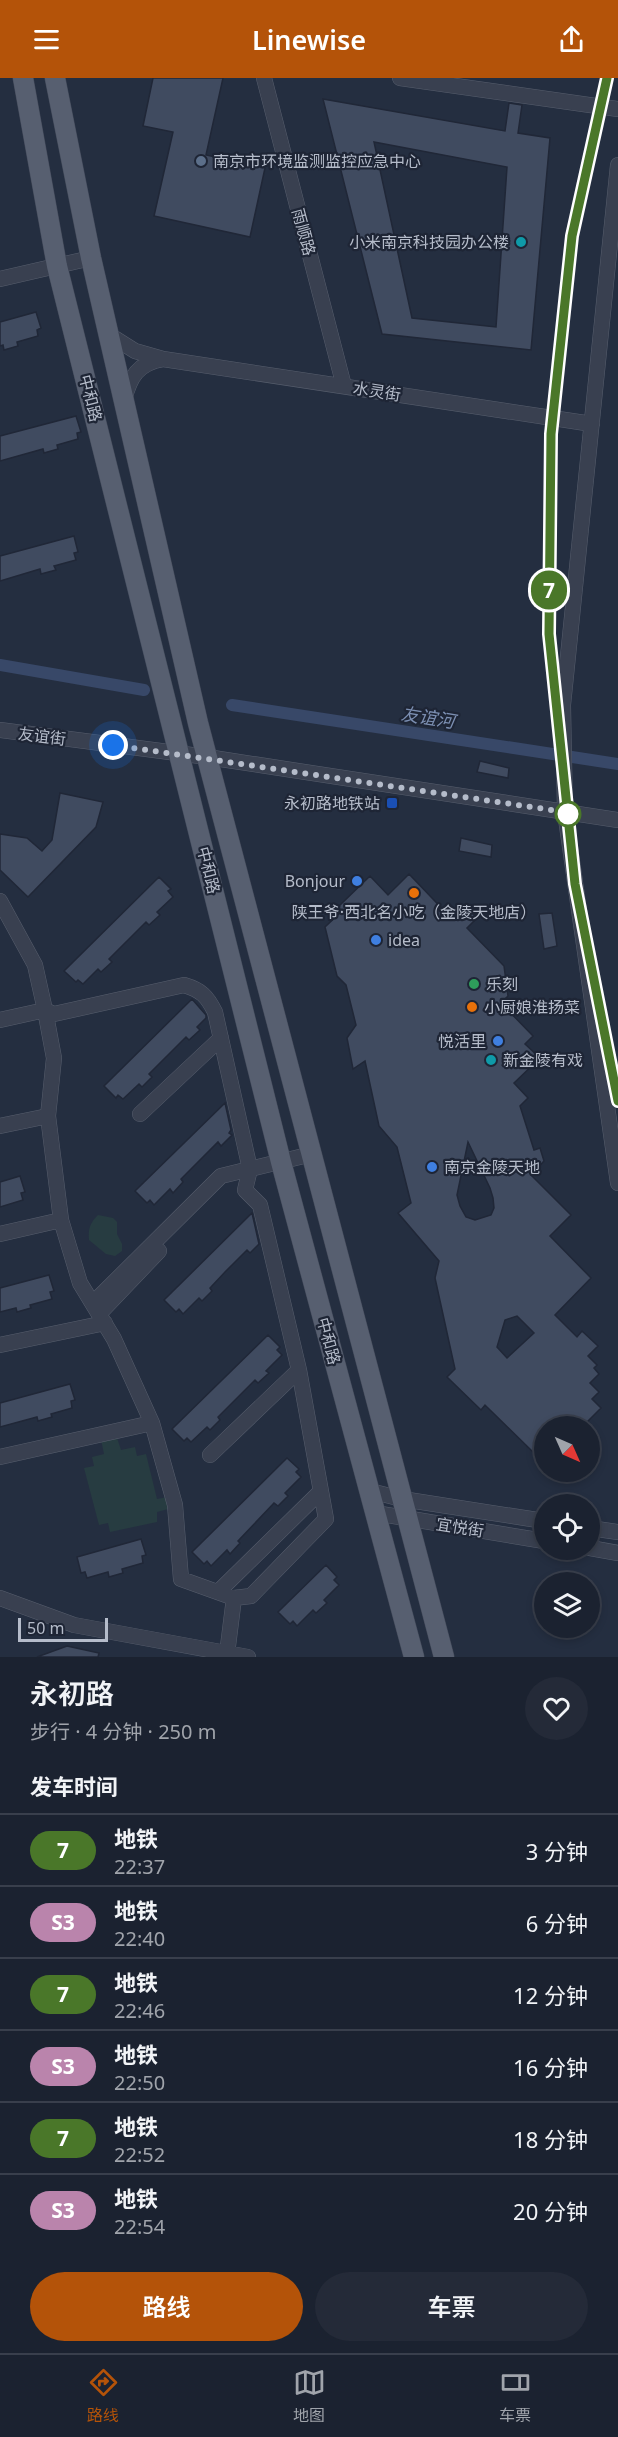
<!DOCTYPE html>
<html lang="zh">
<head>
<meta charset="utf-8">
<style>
  body { margin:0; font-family:"Noto Sans","Noto Sans SC",sans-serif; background:#242a38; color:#f1f3f6; height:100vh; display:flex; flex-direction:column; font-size:22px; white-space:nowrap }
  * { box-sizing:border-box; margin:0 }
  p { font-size:20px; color:#a0a4ab }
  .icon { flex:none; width:33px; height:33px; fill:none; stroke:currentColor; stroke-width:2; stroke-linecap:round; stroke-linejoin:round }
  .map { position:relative; height:1579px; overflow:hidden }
  .details { display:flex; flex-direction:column; background:#1b2230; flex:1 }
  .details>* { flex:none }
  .badge { padding:0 12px; border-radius:20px; font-size:21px; line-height:39px }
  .needle { width:39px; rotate:135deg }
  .controls { position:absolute; left:534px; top:1338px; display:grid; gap:12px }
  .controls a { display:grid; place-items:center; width:66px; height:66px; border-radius:50%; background:#1b2230; box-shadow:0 3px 9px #0003,0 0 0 2px #393f4c; font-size:30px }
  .scale { position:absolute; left:18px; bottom:15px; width:90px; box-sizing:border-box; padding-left:6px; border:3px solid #b5bcca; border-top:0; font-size:16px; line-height:21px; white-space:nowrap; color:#b5bcca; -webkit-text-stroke:4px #1e2535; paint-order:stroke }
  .you { position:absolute; width:30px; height:30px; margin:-15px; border:4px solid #fff; border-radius:50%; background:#1a73e8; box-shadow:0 0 0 9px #1a73e833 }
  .map>.badge { position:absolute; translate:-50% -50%; box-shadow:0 0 0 3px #fff }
  h2 { padding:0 30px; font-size:22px; line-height:54px }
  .round { display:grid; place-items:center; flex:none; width:63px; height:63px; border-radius:32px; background:#242a38 }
  .headline { display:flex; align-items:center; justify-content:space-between; height:102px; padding:0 30px }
  h1 { font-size:28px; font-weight:600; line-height:45px }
  .primary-button { display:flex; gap:12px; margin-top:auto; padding:12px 30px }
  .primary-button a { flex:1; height:69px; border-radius:36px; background:#b45309; color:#fff; font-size:24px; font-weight:600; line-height:69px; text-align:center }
  .primary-button a+a { background:#242a38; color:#f1f3f6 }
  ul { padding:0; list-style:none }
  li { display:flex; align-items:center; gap:18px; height:72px; padding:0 30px; border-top:2px solid #393f4c }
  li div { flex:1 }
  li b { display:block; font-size:22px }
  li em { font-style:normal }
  li .badge { min-width:66px; font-weight:700; text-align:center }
  header { display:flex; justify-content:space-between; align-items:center; height:78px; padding:0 30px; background:#b45309; color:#fff; font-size:27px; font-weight:600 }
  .dock { display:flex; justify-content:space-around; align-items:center; height:84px; border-top:2px solid #393f4c; background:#1b2230; font-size:16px; color:#a0a4ab }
  .dock a { display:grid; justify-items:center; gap:3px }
  .dock .on { color:#b45309 }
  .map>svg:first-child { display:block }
</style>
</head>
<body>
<header><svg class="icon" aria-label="menu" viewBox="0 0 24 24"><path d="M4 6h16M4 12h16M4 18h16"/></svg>Linewise<svg class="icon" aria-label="share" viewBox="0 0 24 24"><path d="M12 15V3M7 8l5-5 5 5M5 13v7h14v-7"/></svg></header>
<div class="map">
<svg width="618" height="1579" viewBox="0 0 618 1579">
  <rect width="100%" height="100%" fill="#242e40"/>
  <!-- green -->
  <path fill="#273c41" d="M98 1137 113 1140 117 1144V1156L122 1166V1173L115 1178 106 1176 89 1162C88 1151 90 1145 98 1137Z
    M115 1354 121 1372 135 1369 137 1378 146 1376 157 1421 173 1418 176 1429 157 1434V1444L110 1454 108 1445 99 1447 84 1390 94 1388 92 1379 104 1376 100 1357Z"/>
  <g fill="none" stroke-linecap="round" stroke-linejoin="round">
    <!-- canal -->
    <path stroke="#384868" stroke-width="12" d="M0 587 144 612
      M232 627 618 686"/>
  </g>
  <!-- building -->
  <path fill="#404b60" stroke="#202737" stroke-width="1.5" fill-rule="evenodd" d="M153 0H223L206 77 265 90 250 159 154 138 173 54 143 48Z
    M323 21 505 53 509 25 522 27 518 55 550 60 531 272 382 256ZM374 64 507 89 496 249 412 240Z
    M36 234 41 250 37 252 38 258 17 264 18 268 4 272 3 267 0 268V244Z
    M76 338 81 354 77 355 78 361 57 367 58 371 44 375 43 371 0 383V358Z
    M74 458 78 474 74 475 76 482 54 488 56 492 41 496 40 491 0 503V478Z
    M480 683 509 690 508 700 477 694Z
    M60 715 103 724 96 749 28 819 0 792V756L27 760 42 773 52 762Z
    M461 760 492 767 491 779 459 773Z
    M409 796 453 842 466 829 477 840 467 850 504 888 508 918 501 925 533 958 525 966 540 980 514 1005 528 1020 520 1028 534 1072 540 1070 544 1083 531 1097 571 1137 550 1158 591 1200 555 1237 577 1259 582 1253 598 1268 588 1278 597 1287 594 1290 599 1296 590 1305 599 1314 592 1321 601 1330 583 1348H544V1363L533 1374 485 1327 481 1332 447 1299 455 1291 435 1200 439 1183 398 1135 411 1125 397 1069 379 1048 365 983 353 991 347 960 356 947 346 907 337 898 325 849 342 833 338 829 370 798 388 817ZM468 1064 490 1110 493 1120 494 1130 491 1137 475 1142 466 1139 460 1128 457 1117ZM517 1238 534 1255 507 1280 497 1269 505 1242Z
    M159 799 171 811 168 813 173 819 157 834 160 837 149 847 146 844 109 881 112 884 101 894 98 891 83 906 78 902 76 904 64 893Z
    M552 835 557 868 544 871 539 836Z
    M192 921 206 937V940L197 949 200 952 189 962 186 959 149 996 152 999 142 1009 139 1006 123 1021 118 1017 116 1020 104 1008Z
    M225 1025 231 1052 229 1055 232 1057 221 1068 218 1064 181 1101 183 1104 173 1115 170 1111 154 1127 150 1122 147 1125 135 1113Z
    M20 1098 25 1114 21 1115 23 1122 0 1129V1104Z
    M252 1135 259 1166 250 1175 247 1172 225 1194 210 1210 212 1213 202 1223 199 1220 183 1236 179 1231 176 1234 164 1222Z
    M49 1197 54 1213 50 1214 52 1221 30 1227 31 1230 17 1234 16 1230 0 1234V1210Z
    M268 1257 280 1269 277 1272 282 1277 266 1293 269 1295 258 1305 255 1302 218 1339 220 1342 210 1352 207 1349 191 1364 187 1360 184 1363 172 1351Z
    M70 1306 75 1322 71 1323 72 1330 51 1336 52 1339 38 1343 37 1339 0 1349V1325Z
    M287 1380 299 1391 296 1394 301 1399 285 1415 288 1418 278 1428 274 1425 238 1463 240 1465 230 1476 227 1472 211 1488 207 1483 204 1486 192 1474Z
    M141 1461 146 1477 142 1478 143 1485 122 1491 123 1495 109 1499 108 1494 87 1500 85 1494 81 1495 77 1479Z
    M326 1487 337 1499 334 1502 339 1507 324 1522 327 1525 316 1535 313 1532 297 1548 293 1543 290 1546 278 1534Z
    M67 1568 99 1575 98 1579H37Z"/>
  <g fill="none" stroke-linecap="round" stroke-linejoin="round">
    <defs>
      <path id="minor" d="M264 0 344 308
        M400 0 618 31
        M618 87 563 627 565 734 618 1105
        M0 201 91 180
        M108 256 135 273 163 281 592 346
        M124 322C130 299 138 285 163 281
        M0 652 207 679 618 742
        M0 823 35 887 45 932 54 980 48 1038 61 1142 80 1205 114 1261 152 1345 175 1427 181 1501 234 1520 227 1576
        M0 942 45 932 54 936 184 907C201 912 207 918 215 934L250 1091 245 1112 260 1127 299 1292 326 1441 251 1518 234 1520
        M140 1036 221 960
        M0 1048 48 1038
        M0 1156 61 1142
        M93 1225 221 1098 312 1076
        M99 1236 159 1173
        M0 1267 105 1245
        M210 1377 299 1292
        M0 1379 152 1345
        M370 1413 402 1421 544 1443
        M375 1435 544 1463
        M590 1450 618 1454
        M590 1470 618 1475
        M218 1514 321 1413
        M0 1520 74 1547 248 1579"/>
      <path id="major" d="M23 0 57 188 281 1084 414 1579
        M55 0 91 180 198 645 444 1579"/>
    </defs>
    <!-- minor casing -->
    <use href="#minor" stroke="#575e6d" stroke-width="16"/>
    <!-- major casing -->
    <use href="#major" stroke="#424959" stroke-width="21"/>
    <!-- minor -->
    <use href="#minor" stroke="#394050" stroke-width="15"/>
    <!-- major -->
    <use href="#major" stroke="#575f70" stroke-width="20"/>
  </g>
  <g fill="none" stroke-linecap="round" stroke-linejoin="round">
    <defs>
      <path id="line" d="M607 0 572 158 551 356 549 556 575 806 618 1023"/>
    </defs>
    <!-- line casing -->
    <use href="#line" stroke="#fff" stroke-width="14"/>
    <!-- line -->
    <use href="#line" stroke="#4a7729" stroke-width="9"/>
    <!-- walk -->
    <path stroke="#b5bcca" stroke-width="6" stroke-dasharray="0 10.8" d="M113 667 565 734 568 736"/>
  </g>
  <!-- markers -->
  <circle fill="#5c6f8a" stroke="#1e2535" stroke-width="2" cx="201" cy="83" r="6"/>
  <g fill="#0f9aa8" stroke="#1e2535" stroke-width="2">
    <circle cx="521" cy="164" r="6"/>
    <circle cx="491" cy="982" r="6"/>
  </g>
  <rect fill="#1a4fb4" stroke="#1e2535" stroke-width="2" x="386" y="719" width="12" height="12" rx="3"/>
  <circle fill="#fff" stroke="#4a7729" stroke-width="3" cx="568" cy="736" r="12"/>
  <g fill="#3f7fe0" stroke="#1e2535" stroke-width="2">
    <circle cx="357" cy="803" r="6"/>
    <circle cx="376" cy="862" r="6"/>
    <circle cx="498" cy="963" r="6"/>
    <circle cx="432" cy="1089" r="6"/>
  </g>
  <g fill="#e8710a" stroke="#1e2535" stroke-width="2">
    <circle cx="414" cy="815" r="6"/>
    <circle cx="472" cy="929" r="6"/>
  </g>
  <circle fill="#2e9e5b" stroke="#1e2535" stroke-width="2" cx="474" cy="906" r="6"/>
  <g text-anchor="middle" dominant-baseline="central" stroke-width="4.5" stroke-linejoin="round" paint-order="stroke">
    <!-- poi labels -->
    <g font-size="16" fill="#b5bcca" stroke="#1e2535" text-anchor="start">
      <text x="213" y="83">南京市环境监测监控应急中心</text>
      <text x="509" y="164" text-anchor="end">小米南京科技园办公楼</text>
      <text x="380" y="725" text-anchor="end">永初路地铁站</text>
      <text x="345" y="803" text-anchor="end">Bonjour</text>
      <text x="414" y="834" text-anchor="middle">陕王爷·西北名小吃（金陵天地店）</text>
      <text x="388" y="862">idea</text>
      <text x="486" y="906">乐刻</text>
      <text x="484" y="929">小厨娘淮扬菜</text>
      <text x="486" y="963" text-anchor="end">悦活里</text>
      <text x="503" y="982">新金陵有戏</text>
      <text x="444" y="1089">南京金陵天地</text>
    </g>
    <!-- street labels -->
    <g font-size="16" fill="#b5bcca" stroke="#1e2535">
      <text transform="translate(304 154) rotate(75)">雨顺路</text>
      <text transform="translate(377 313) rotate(9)">水灵街</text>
      <text transform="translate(91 320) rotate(76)">中和路</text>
      <text transform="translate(42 658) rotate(7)">友谊街</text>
      <text transform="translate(209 792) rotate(76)">中和路</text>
      <text transform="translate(329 1263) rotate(75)">中和路</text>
      <text transform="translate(460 1449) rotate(9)">宜悦街</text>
    </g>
    <!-- water labels -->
    <g font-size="18" font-style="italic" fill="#7c8fb2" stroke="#1e2535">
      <text transform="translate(428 639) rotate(9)">友谊河</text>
    </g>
  </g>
</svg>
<div class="controls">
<a><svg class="needle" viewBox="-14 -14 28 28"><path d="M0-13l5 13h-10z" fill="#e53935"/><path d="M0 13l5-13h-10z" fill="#a0a4ab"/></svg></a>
<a><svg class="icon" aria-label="locate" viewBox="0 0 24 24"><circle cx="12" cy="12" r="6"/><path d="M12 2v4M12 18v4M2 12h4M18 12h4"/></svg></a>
<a><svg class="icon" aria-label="layers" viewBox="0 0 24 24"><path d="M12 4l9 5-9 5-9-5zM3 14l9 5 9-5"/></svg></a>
</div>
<div class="scale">50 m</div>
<div class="you" style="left:113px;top:667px"></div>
<b class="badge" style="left:549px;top:512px;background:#4a7729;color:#fff">7</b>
</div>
<section class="details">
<div class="headline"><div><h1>永初路</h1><p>步行 · 4 分钟 · 250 m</p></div><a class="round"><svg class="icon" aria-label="heart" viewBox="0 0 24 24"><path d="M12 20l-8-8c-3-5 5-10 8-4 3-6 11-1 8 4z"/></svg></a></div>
<h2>发车时间</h2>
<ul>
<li><span class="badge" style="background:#4a7729;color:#fff">7</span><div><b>地铁</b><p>22:37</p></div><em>3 分钟</em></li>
<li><span class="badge" style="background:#ba84ac;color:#fff">S3</span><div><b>地铁</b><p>22:40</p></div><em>6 分钟</em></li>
<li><span class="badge" style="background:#4a7729;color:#fff">7</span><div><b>地铁</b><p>22:46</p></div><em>12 分钟</em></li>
<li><span class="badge" style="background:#ba84ac;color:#fff">S3</span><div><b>地铁</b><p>22:50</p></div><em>16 分钟</em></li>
<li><span class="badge" style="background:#4a7729;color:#fff">7</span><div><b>地铁</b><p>22:52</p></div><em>18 分钟</em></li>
<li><span class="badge" style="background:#ba84ac;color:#fff">S3</span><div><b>地铁</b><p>22:54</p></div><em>20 分钟</em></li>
</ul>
<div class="primary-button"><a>路线</a><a>车票</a></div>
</section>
<nav class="dock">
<a class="on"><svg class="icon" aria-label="directions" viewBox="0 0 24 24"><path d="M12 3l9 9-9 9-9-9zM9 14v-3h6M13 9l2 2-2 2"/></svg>路线</a>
<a><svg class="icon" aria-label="map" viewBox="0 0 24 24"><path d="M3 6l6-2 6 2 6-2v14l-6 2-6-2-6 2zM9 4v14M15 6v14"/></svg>地图</a>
<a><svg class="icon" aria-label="tickets" viewBox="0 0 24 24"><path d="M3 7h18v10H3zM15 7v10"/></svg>车票</a>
</nav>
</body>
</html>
